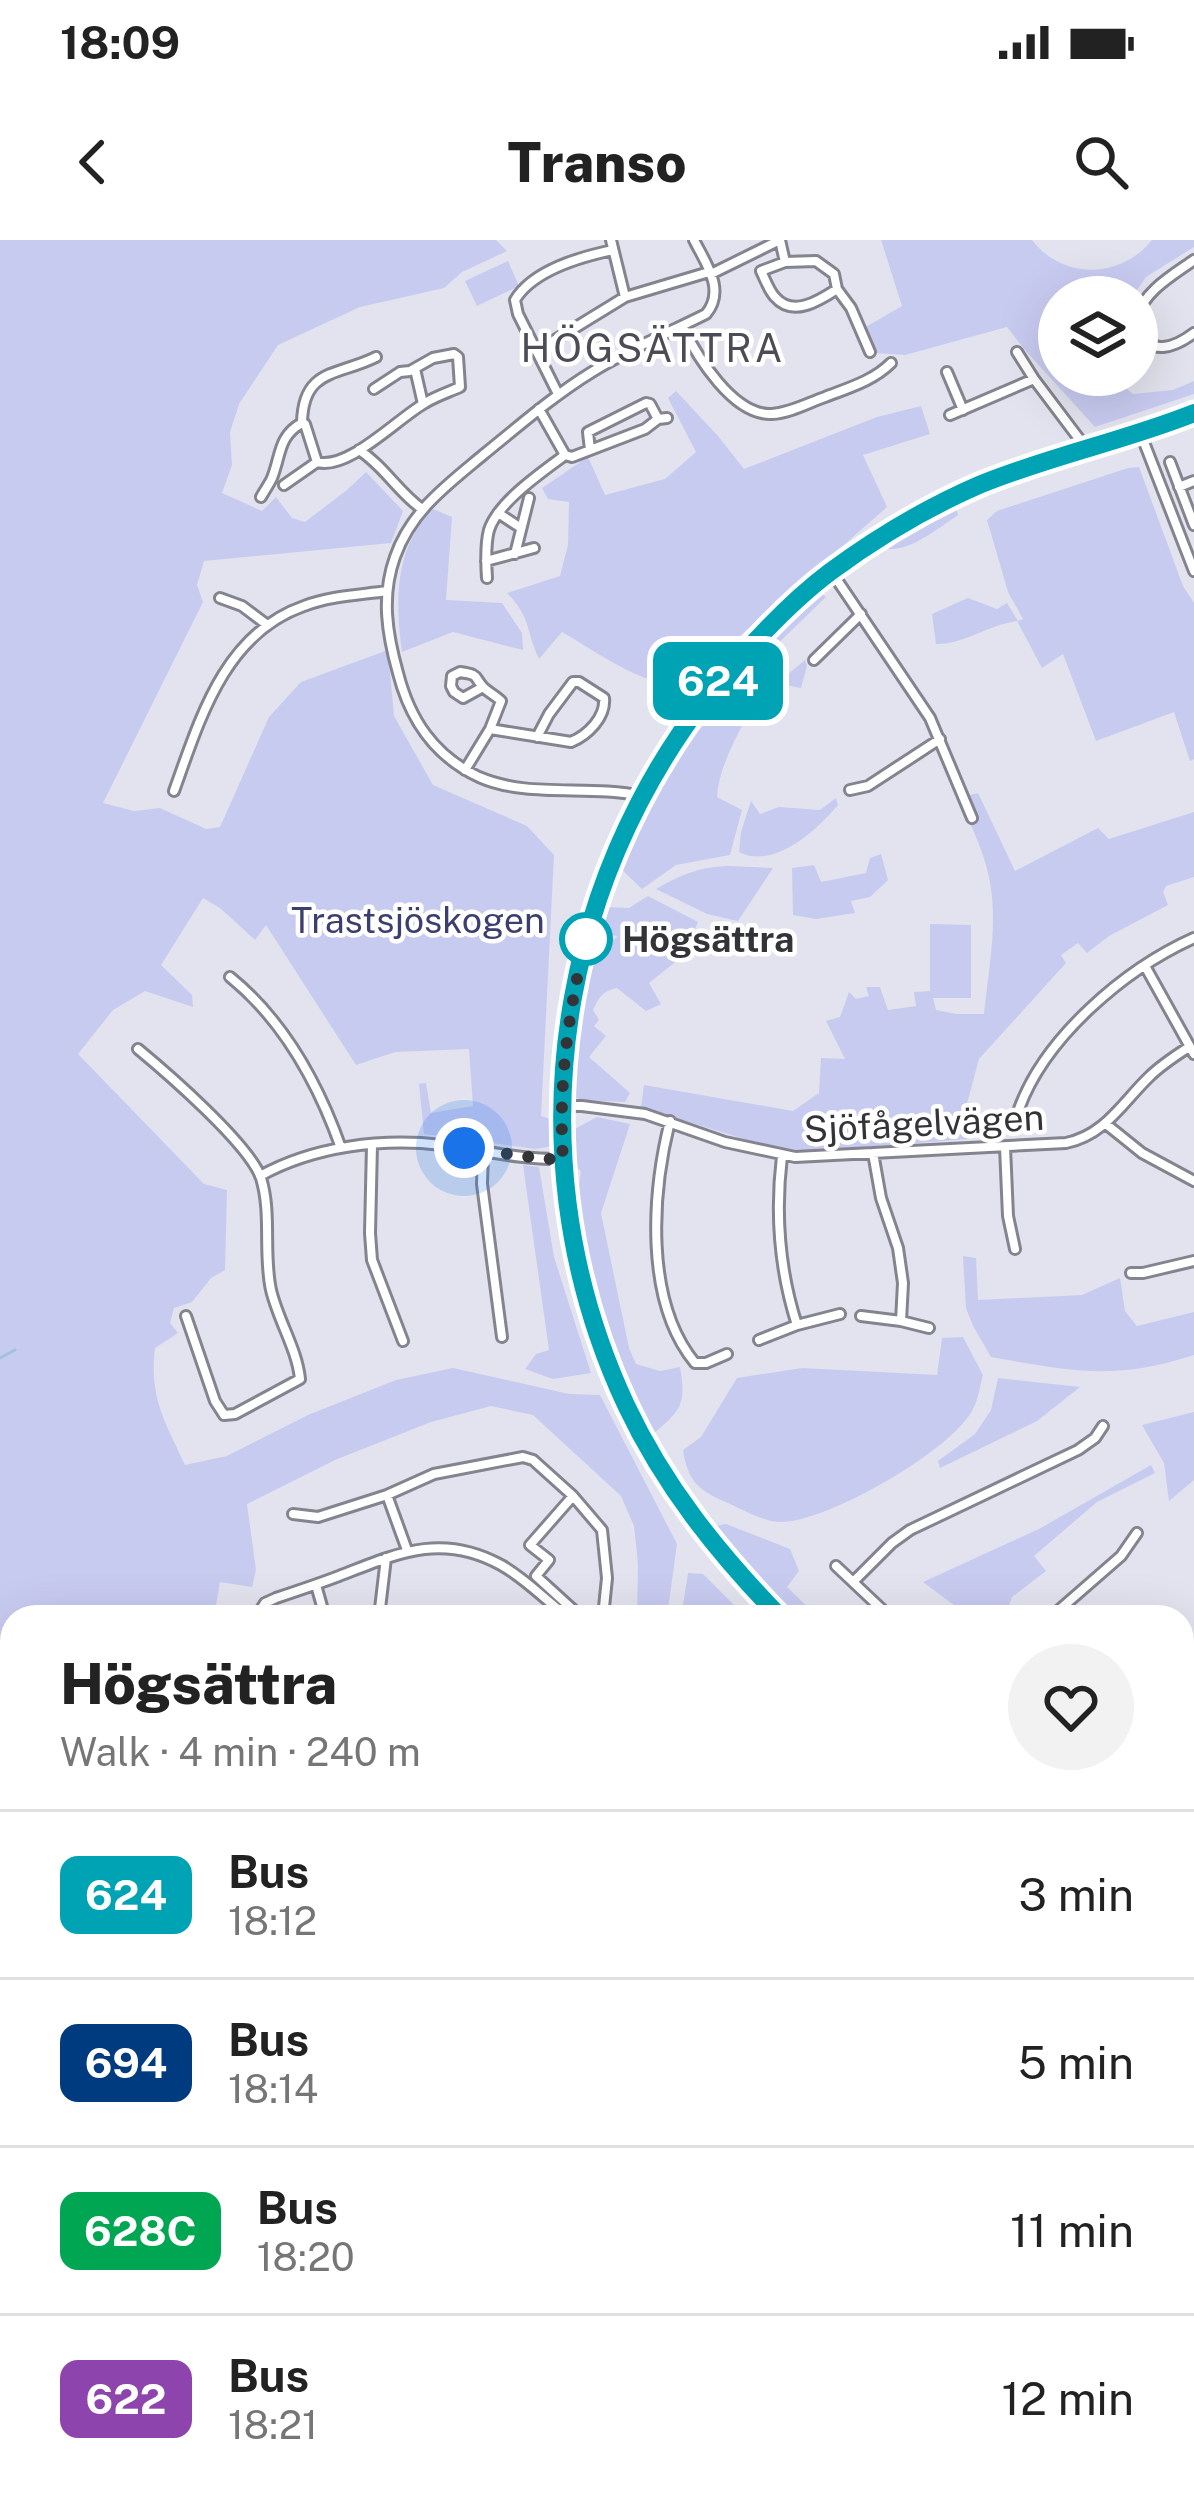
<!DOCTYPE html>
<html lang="en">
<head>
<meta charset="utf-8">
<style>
  body { margin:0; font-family:"Public Sans",sans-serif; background:#f2f2f2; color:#222; height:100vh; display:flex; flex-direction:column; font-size:45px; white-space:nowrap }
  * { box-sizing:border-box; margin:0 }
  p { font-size:39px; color:#767676 }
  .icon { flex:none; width:66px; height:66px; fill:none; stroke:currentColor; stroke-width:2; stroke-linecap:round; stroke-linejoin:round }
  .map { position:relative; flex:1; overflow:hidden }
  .panel { position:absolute; left:0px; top:1365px; width:1194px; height:900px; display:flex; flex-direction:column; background:#fff; border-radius:36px 36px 0 0; box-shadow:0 12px 48px #0002 }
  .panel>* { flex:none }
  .badge { padding:0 24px; border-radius:18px; font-size:42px; line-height:78px }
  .buttons { position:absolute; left:1038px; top:36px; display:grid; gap:24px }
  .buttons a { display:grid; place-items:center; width:120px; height:120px; border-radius:50%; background:#fff; box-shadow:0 12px 48px #0002; font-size:60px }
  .you { position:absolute; width:60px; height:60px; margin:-30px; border:9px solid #fff; border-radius:50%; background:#1a73e8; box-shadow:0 0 0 18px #1a73e833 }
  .map>.badge { position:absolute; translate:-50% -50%; box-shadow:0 0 0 6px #fff }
  .round { display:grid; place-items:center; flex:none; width:126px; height:126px; border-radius:63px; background:#f2f2f2 }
  .headline { display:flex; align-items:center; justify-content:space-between; height:204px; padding:0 60px }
  h1 { font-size:57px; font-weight:800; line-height:90px }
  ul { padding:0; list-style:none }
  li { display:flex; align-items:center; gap:36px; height:168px; padding:0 60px; border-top:3px solid #e0e0e0 }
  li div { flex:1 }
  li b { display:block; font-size:45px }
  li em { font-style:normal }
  li .badge { min-width:132px; font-weight:700; text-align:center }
  .status { display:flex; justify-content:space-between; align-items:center; height:84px; padding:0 60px; background:#fff; direction:ltr }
  .status svg { height:33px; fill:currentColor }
  header { display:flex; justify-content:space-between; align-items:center; height:156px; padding:0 60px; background:#fff; font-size:54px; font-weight:800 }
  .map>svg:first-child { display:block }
</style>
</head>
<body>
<div class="status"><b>18:09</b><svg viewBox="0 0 49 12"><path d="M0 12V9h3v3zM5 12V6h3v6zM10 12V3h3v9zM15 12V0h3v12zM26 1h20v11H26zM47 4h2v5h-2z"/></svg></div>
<header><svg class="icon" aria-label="back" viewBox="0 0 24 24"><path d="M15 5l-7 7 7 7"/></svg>Transo<svg class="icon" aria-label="search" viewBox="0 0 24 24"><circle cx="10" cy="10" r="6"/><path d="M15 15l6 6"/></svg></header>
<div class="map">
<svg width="1194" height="2265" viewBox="0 0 1194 2265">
  <rect width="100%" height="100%" fill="#e2e3ee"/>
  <!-- green -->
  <path fill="#c8cbf0" d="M0 0H496L507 11 462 32 444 48 360 67 278 105 239 164 230 192 232 225 222 253 262 271 276 257 292 278 305 282 347 250 366 232 403 271 391 303 204 321 197 345 203 362 103 563 134 571 160 568 206 589 220 587 269 477 301 442 388 410 394 476 433 545 527 586 554 615 541 876 553 880 554 901 548 907 535 909 424 894 419 844 426 843 431 873 473 866 469 809 395 812 356 825 266 685 255 700 220 668 203 658 161 725 192 755 193 767 145 751 113 770 78 814 204 944 227 950 225 1030 211 1038 192 1062 174 1068 170 1083 178 1093 155 1108C149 1158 165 1181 185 1225L227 1216 308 1175 396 1140 453 1128 569 1154 600 1155 677 1304 667 1377H637L638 1324 634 1286 621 1256 533 1175 491 1166 431 1182 335 1220 247 1264 256 1330 252 1347 220 1342 214 1377H12V2172L0 2178Z
    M881 0H1032C1062 40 1121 39 1152 0H1194V7L1146 37 1132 57H1059V135H1111L1133 154 1173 150 1194 141V154L1095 187 1025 110 1007 87 905 115 876 113 864 88 902 66Z
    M508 21 519 46 477 66 465 41Z
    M676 151 718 196 744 229 877 177 921 166 930 194 863 215 887 267 698 433C690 436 679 443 670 443 642 445 587 406 562 392L539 419C525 389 532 379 507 353L560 336 568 305 569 262 548 259 542 248 588 217 605 255 665 239 696 212 668 158Z
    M1139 227 1183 346 1194 363V519L1190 521 1174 472 1096 501 1063 414 1042 428 1017 381C988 385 965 404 936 404L932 374 968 358 997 369 1007 363 1018 381 1023 379 1008 352 987 280 997 271 1128 228Z
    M954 262 958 275C937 289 910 312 885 309L881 301Z
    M433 269 452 277 446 360 502 363 522 393 523 410 453 392 402 412C395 362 394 308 433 269Z
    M817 351 826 357 762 419 782 439 805 420 807 426 801 448 765 441C749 477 719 519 717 557L742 570 730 615 676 625 642 649 620 628C619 608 634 585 643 568 687 484 746 413 817 351Z
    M978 553 1015 631 1098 588 1109 599 1194 572V637L1166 646 1163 652 1168 665 1109 696 1087 713 1078 703 1061 715 1066 723 979 819 965 871 969 899 796 912 760 904 641 867 644 845 793 871 819 853 821 818 845 819 826 781 840 777 849 752 856 759 869 756 866 747H880L888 770 916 766 914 752 930 751V684L971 685V758H933L936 770 957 774H984C988 733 997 690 991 649 987 617 972 587 958 558Z
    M836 558 838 565C817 590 774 630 739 612L741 592 751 561 760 574 779 567 820 570Z
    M881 614 888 640 870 657 851 661 855 673 816 679 793 675 792 628 814 625 821 642 866 633 870 618Z
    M727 626 773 628 738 681 707 674 656 649C680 635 699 627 727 626Z
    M648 656 698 682 684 715 649 743 661 764 646 771 617 748C603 751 599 757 593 770L599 780 594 786 606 796 589 817 630 853 625 862 581 860 571 855 568 848 577 769 591 711 618 697 602 690 607 667 629 668Z
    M597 877 630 884 601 973 629 1108 636 1124 660 1131 680 1127C687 1166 680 1171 651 1196L612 1113 578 979 577 960 581 931 570 921 569 892Z
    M523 925 539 927 554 1017 591 1133 553 1139 525 1129 536 1114 549 1110Z
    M963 1016 976 1018 978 1060 1082 1055 1120 1038 1125 1071 1137 1086 1194 1072V1115C1115 1141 1070 1131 991 1117L973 1086 966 1068Z
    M963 1097 983 1135C980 1146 978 1161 972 1171 949 1212 827 1282 781 1282 763 1282 744 1270 728 1263 700 1251 688 1243 683 1210L701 1197 737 1138 802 1128 937 1135 942 1098Z
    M998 1138 1080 1147 1037 1181 940 1228 938 1221 975 1194 991 1170Z
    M1194 1172V1240L1169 1261 1164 1223 1142 1185Z
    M1151 1225 1155 1233 1097 1262 1034 1316 1046 1331 1012 1357 1005 1377H970L923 1342 1039 1289Z
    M726 1284 790 1309 799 1331 787 1347 818 1377H797L711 1287Z
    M688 1333 703 1334 746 1377H681Z
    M1194 2067V2163L1182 2164V2070Z"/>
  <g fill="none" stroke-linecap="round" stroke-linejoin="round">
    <!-- stream -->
    <path stroke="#9fc3dd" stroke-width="3" d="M0 1118 15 1110
      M0 2199 12 2191"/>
    <defs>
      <path id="minor" d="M611 0 625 57
        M780 0 785 22 761 31C765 39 769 51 775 57 793 78 820 60 837 49
        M785 22 816 21 834 34 837 49 851 68 870 112
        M711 34 780 0
        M1137 77C1144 51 1173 35 1194 20
        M682 86C697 116 733 176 772 174 790 173 808 163 825 157 848 148 873 141 891 123
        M1137 91C1151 116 1174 108 1194 93
        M537 111 625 57 709 32
        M1017 112 1034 139
        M415 129 423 164
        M947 132 963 170
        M558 154 518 74 515 60C533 30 580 17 613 10
        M539 169 565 215
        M950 175 1034 139 1086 208
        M302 183C303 128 338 136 376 117
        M1140 192 1194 331
        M359 210C384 226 398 252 422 269
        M590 210 588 192 646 163 650 164 658 179
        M1170 222 1194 285
        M284 245 317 222C348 231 398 178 425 163 436 156 449 152 460 147L458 117 454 114 433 118 410 131 400 132 374 149
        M1179 247 1194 241
        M261 257C262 255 271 241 272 238 281 216 278 196 302 183L305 184 317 222
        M498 273 521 288
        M515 314 529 258
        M486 321 534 308
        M831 331 930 478 972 578
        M487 338C486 323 485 305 489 290 498 262 542 232 565 215L572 217 645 189 658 179 667 178
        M220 358 242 366 266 384
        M814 420 861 374
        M490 489 571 502C588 495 606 477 604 458L579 442H573L549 474 537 497
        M465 530 490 489 501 461C496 456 488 452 483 447 473 436 480 435 460 432L452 436 451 446 454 452 463 458 483 447
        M850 550 868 546 940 499
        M174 551C200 479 224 394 304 366 330 356 359 355 387 351
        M642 556C589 544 529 559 479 537 434 516 410 480 398 433 387 394 381 356 395 317 411 271 447 245 483 215 519 186 553 156 592 132 628 110 668 93 706 74 726 50 706 24 694 0
        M1145 726 1194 814
        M230 737C283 780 318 843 341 908
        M138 809C167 833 249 904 261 938 272 974 263 1013 271 1050 278 1080 297 1109 300 1139L235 1174 224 1175 215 1161 186 1076
        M561 866H582L645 874 725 902 795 917 1066 903C1105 895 1122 863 1149 837 1161 825 1175 816 1189 807
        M1019 869C1045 797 1125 729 1194 698
        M670 881C652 953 644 1061 695 1123H706L727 1114
        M1106 884 1142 913 1194 941
        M372 905 370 993 372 1020 403 1101
        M1005 907 1008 976 1015 1009
        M483 912 482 944 502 1097
        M873 913 881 958 898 1008 903 1043 901 1081
        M782 916C775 974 779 1029 797 1085
        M260 936C314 906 382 898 442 905 482 910 522 920 563 919
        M1131 1033H1143L1194 1021
        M861 1076 901 1081 929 1088
        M759 1100 797 1085 840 1074
        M387 1255 434 1234 523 1217 533 1220 573 1256 530 1305 549 1320 536 1336 581 1377
        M573 1256 602 1290 607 1338 603 1377
        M293 1274 318 1277 387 1255 407 1310
        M836 1326 853 1342
        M316 1345 325 1377
        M256 1377 265 1363 276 1358C297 1351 318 1344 339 1336 396 1314 441 1292 501 1325 526 1339 545 1360 568 1377
        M379 1377 386 1318
        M780 1377C719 1313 664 1246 626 1165 586 1078 562 980 561 884 558 674 662 458 830 332 876 298 927 268 979 245 1049 216 1124 201 1194 173
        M890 1377 853 1342 892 1303 910 1290 1078 1210 1095 1198 1103 1186
        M1051 1377 1121 1316 1137 1293
        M1182 1683 1194 1673
        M1182 1753 1194 1743
        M1182 1970 1194 1969
        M406 2253 426 2265
        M718 2253 730 2265
        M881 2253 898 2265
        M202 2265 206 2253
        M393 2265 405 2253"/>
      <path id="tertiary" d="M1182 1505 1194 1494
        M623 2265 630 2253"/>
    </defs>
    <!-- minor casing -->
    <use href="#minor" stroke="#83848e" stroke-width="14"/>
    <!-- tertiary casing -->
    <use href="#tertiary" stroke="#83848e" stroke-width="15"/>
    <!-- minor -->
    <use href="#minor" stroke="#fff" stroke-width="8"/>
    <!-- tertiary -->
    <use href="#tertiary" stroke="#fff" stroke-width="9"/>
  </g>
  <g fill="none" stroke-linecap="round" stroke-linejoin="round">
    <defs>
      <path id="line" d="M780 1377C718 1313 664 1246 626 1165 504 904 561 596 763 393 784 371 806 350 830 332 876 298 926 268 979 245 1049 216 1124 201 1194 173"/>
    </defs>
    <!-- line casing -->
    <use href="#line" stroke="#fff" stroke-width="27"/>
    <!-- line -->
    <use href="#line" stroke="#00a3b4" stroke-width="18"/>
    <!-- walk -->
    <path stroke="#333438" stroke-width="12" stroke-dasharray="0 21.6" d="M464 908 545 919H563C558 842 569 768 587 693L586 699"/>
  </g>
  <!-- markers -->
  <circle fill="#fff" stroke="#00a3b4" stroke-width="6" cx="586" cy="699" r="24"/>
  <g text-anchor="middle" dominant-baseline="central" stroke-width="9" stroke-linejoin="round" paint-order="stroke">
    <!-- park labels -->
    <g font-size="36" fill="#3d3e70" stroke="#fff">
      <text x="418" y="680">Trastsjöskogen</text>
    </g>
    <!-- stop labels -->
    <g font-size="36" font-weight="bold" fill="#333438" stroke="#fff" text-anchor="start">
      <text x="622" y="699">Högsättra</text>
    </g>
    <!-- street labels -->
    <g font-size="36" fill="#333438" stroke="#fff">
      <text transform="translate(924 883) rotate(-3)">Sjöfågelvägen</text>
    </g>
    <!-- neighbourhood labels -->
    <g font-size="39" letter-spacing="3" fill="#4b4c55" stroke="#fff">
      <text x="653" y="108">HÖGSÄTTRA</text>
    </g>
  </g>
</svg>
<div class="buttons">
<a><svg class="icon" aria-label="layers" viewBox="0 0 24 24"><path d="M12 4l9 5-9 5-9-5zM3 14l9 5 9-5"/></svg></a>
</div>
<div class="you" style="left:464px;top:908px"></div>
<b class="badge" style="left:718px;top:441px;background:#00a3b4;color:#fff">624</b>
<section class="panel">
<div class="headline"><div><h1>Högsättra</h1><p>Walk · 4 min · 240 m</p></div><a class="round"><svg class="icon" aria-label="heart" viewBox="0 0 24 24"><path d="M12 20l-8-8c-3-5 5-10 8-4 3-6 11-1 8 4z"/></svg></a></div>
<ul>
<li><span class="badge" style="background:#00a3b4;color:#fff">624</span><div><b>Bus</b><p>18:12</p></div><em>3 min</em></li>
<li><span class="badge" style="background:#003b80;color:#fff">694</span><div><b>Bus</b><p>18:14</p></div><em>5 min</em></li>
<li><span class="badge" style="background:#00a651;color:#fff">628C</span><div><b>Bus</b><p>18:20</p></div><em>11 min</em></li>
<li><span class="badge" style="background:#8e44ad;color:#fff">622</span><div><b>Bus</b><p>18:21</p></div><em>12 min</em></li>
</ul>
</section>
</div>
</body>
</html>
